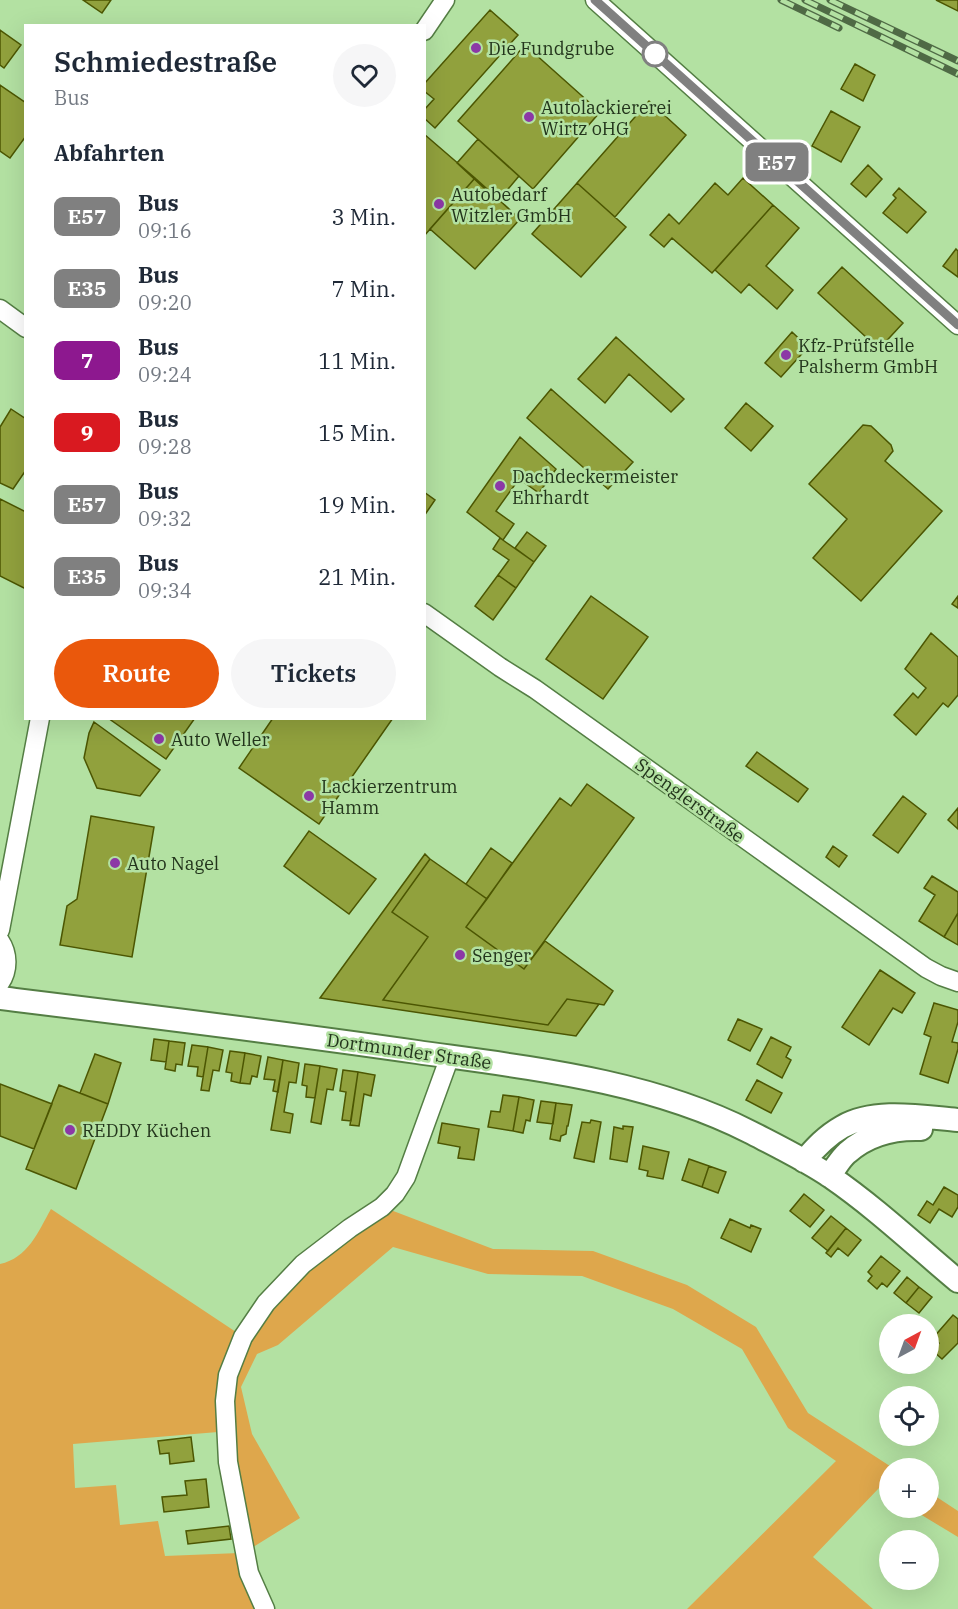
<!DOCTYPE html>
<html lang="de">
<head>
<meta charset="utf-8">
<style>
  body { margin:0; font-family:"IBM Plex Serif",serif; background:#f6f6f7; color:#1f2937; height:100vh; display:flex; flex-direction:column; font-size:22px; white-space:nowrap }
  * { box-sizing:border-box; margin:0 }
  p { font-size:20px; color:#747a83 }
  .icon { flex:none; width:33px; height:33px; fill:none; stroke:currentColor; stroke-width:2; stroke-linecap:round; stroke-linejoin:round }
  .map { position:relative; flex:1; overflow:hidden }
  .panel { position:absolute; left:24px; top:24px; width:402px; height:696px; display:flex; flex-direction:column; background:#fff; border-radius:0px; box-shadow:0 6px 24px #0002 }
  .panel>* { flex:none }
  .badge { padding:0 12px; border-radius:9px; font-size:21px; line-height:39px }
  .needle { width:39px; rotate:41deg }
  .buttons { position:absolute; left:879px; top:1314px; display:grid; gap:12px }
  .buttons a { display:grid; place-items:center; width:60px; height:60px; border-radius:50%; background:#fff; box-shadow:0 6px 24px #0002; font-size:30px }
  .map>.badge { position:absolute; translate:-50% -50%; box-shadow:0 0 0 3px #fff }
  h2 { padding:0 30px; font-size:22px; line-height:54px }
  .round { display:grid; place-items:center; flex:none; width:63px; height:63px; border-radius:32px; background:#f6f6f7 }
  .overview { display:flex; align-items:center; justify-content:space-between; height:102px; padding:0 30px }
  h1 { font-size:28px; font-weight:600; line-height:45px }
  .button { display:flex; gap:12px; margin-top:auto; padding:12px 30px }
  .button a { flex:1; height:69px; border-radius:36px; background:#ea580c; color:#fff; font-size:24px; font-weight:600; line-height:69px; text-align:center }
  .button a+a { background:#f6f6f7; color:#1f2937 }
  ul { padding:0; list-style:none }
  li { display:flex; align-items:center; gap:18px; height:72px; padding:0 30px }
  li div { flex:1 }
  li b { display:block; font-size:22px }
  li em { font-style:normal }
  li .badge { min-width:66px; font-weight:700; text-align:center }
  .map>svg:first-child { display:block }
</style>
</head>
<body>
<div class="map">
<svg width="958" height="1609" viewBox="0 0 958 1609">
  <rect width="100%" height="100%" fill="#b3e1a2"/>
  <!-- green -->
  <path fill="#dea74c" d="M51 1209 236 1332 221 1367 216 1402 218 1432 73 1444 75 1488 116 1485 120 1525 158 1521 165 1556 239 1553 259 1609H0V1264C28 1258 38 1232 51 1209Z
    M388 1209 493 1249 593 1251 687 1285 756 1327 808 1413 893 1468H890L889 1495 879 1488 813 1557 873 1609H687L836 1461 788 1428 742 1349 673 1309 582 1276 488 1274 393 1247 278 1345 257 1354 241 1387 252 1434 300 1518 250 1549 233 1458 234 1369 265 1313 316 1265Z
    M929 1492 958 1511V1537L910 1508H928Z"/>
  <!-- building -->
  <path fill="#91a13d" stroke="#4c5602" stroke-width="1.5" d="M83 0H111L102 13Z
    M936 0H958V11Z
    M490 10 518 35 435 128 424 118V110L434 99 424 91V84Z
    M0 30 21 45 4 68 0 65Z
    M525 45 600 112 533 189 458 121Z
    M855 64 875 75 863 101 841 89Z
    M0 85 26 103V136L10 158 0 151Z
    M649 101 686 135 615 217 577 183Z
    M831 111 860 127 841 162 812 146Z
    M424 134 475 178 424 236Z
    M478 139 519 176 498 201 457 163Z
    M868 165 882 179 866 197 851 184Z
    M475 178 520 219 475 269 430 229Z
    M743 178 773 205 712 273 672 238 664 247 650 235 669 214 679 224 715 183 728 195Z
    M577 183 626 227 581 277 532 234Z
    M899 188 926 212 907 233 883 213 896 198 893 195Z
    M773 205 799 228 766 266 793 290 777 309 749 284 741 293 715 270Z
    M956 249 958 251V277L943 266Z
    M842 267 903 323 879 349 818 293Z
    M792 332 808 347 781 377 765 363Z
    M616 337 684 399 671 412 629 374 605 403 578 379Z
    M551 389 633 462 608 489 527 418Z
    M746 403 773 426 751 451 725 428Z
    M11 409 26 419V470L13 489 0 483V427Z
    M863 425 871 426 891 445 893 451 885 461 942 511 861 601 813 558 847 519 809 484Z
    M520 437 556 469 539 493 519 479 496 511 514 524 503 540 467 512Z
    M424 492 435 500 424 516Z
    M0 499 26 512V589L0 576Z
    M527 532 546 546 534 562 515 548Z
    M500 538 534 562 516 588 498 575 509 560 493 549Z
    M498 575 516 588 493 620 475 606Z
    M591 596 648 637 603 699 546 659Z
    M958 596V608L952 604Z
    M931 633 958 657V695L948 707 943 703 916 735 894 715 913 693 918 698 926 688 905 669Z
    M108 718H195L166 759Z
    M273 718H393L319 824 239 768Z
    M94 722 160 770 140 796 97 788 84 758 89 733Z
    M757 752 808 789 798 802 746 766Z
    M587 784 634 818 524 969 466 927 560 798 571 806Z
    M903 796 926 814 898 853 873 835Z
    M958 808V829L948 820Z
    M91 816 154 827 132 957 60 945 67 906 77 899Z
    M309 831 376 879 349 914 284 866Z
    M833 846 847 856 839 867 826 857Z
    M491 848 512 863 487 899 466 884Z
    M425 854 430 859 392 912 428 937 383 1000 548 1025 567 999 599 1004 576 1036 320 998Z
    M430 859 487 899 466 927 524 969 545 941 613 991 604 1005 567 999 548 1025 383 1000 428 937 392 912Z
    M932 876 958 892V913L944 937 919 921 935 895 924 888Z
    M958 913V945L944 937Z
    M880 970 915 993 902 1013 893 1008 869 1045 842 1027Z
    M934 1003 958 1010V1022L952 1042 958 1043V1049L948 1083 920 1074 931 1037 924 1034Z
    M738 1019 762 1029 750 1051 728 1040Z
    M771 1037 791 1047 786 1057 791 1060 782 1078 757 1064Z
    M154 1039 169 1041 166 1062 151 1060Z
    M169 1041 185 1043 182 1065 176 1064 175 1071 165 1069Z
    M192 1045 208 1047 203 1077 197 1076 198 1067 188 1066Z
    M208 1047 223 1050 219 1071 213 1070 209 1091 201 1090Z
    M230 1051 245 1053 240 1083 231 1081 232 1073 226 1072Z
    M245 1053 261 1056 257 1077 252 1076 250 1084 240 1083Z
    M95 1054 121 1063 108 1104 80 1093Z
    M268 1057 283 1060 278 1092 273 1091 275 1080 264 1079Z
    M283 1060 299 1063 296 1083 289 1082 284 1112 293 1114 290 1133 271 1130Z
    M305 1064 320 1066 315 1098 306 1097 307 1086 302 1085Z
    M320 1066 337 1069 333 1090 327 1089 321 1124 311 1122Z
    M343 1070 358 1072 351 1121 342 1120 346 1092 340 1091Z
    M358 1072 375 1075 371 1096 364 1094 359 1126 350 1125Z
    M757 1080 782 1093 771 1113 746 1100Z
    M0 1084 52 1104 34 1149 0 1136Z
    M59 1085 108 1104 76 1189 26 1169Z
    M503 1095 519 1097 513 1131 488 1127 491 1111 500 1112Z
    M519 1097 534 1100 530 1121 526 1120 523 1133 513 1131Z
    M541 1101 556 1103 553 1124 537 1122Z
    M556 1103 572 1105 568 1126H567L566 1134 561 1136 560 1141 550 1139Z
    M591 1120 601 1122 594 1162 574 1158 582 1122 590 1123Z
    M442 1123 479 1129 474 1160 458 1158 460 1147 438 1143Z
    M623 1126 633 1127 627 1162 610 1159 614 1127 623 1129Z
    M643 1146 669 1152 663 1179 647 1176 648 1171 639 1169Z
    M689 1159 709 1166 702 1187 682 1180Z
    M709 1166 726 1172 718 1193 702 1187Z
    M944 1187 958 1195V1207L952 1217 939 1209 930 1223 918 1215 927 1201 933 1205Z
    M804 1194 824 1210 810 1227 790 1211Z
    M831 1216 846 1228 828 1251 812 1238Z
    M730 1219 750 1228 751 1225 761 1229 751 1252 721 1238Z
    M846 1228 861 1240 848 1256 838 1248 831 1257 826 1253Z
    M881 1256 900 1271 887 1287 882 1283 877 1289 868 1281 872 1276 868 1272Z
    M907 1277 919 1287 906 1303 894 1293Z
    M919 1287 932 1297 919 1313 906 1303Z
    M953 1315 958 1319V1343L942 1359 933 1351 939 1343 933 1338Z
    M191 1437 194 1461 170 1464 169 1453 160 1454 158 1441Z
    M206 1479 209 1507 164 1512 162 1497 187 1495 185 1481Z
    M229 1526 231 1539 188 1544 186 1531Z"/>
  <g fill="none" stroke-linecap="round" stroke-linejoin="round">
    <defs>
      <path id="minor" d="M595 0 958 325
        M424 31 445 0
        M0 309 26 328
        M424 613 500 667 535 689 926 968 941 976 958 982
        M0 930 40 718
        M0 941C8 953 9 970 0 983
        M265 1609 249 1573 228 1462 225 1401 228 1375 243 1337 266 1303 303 1264 350 1228 382 1207 395 1194 406 1177 450 1056"/>
      <path id="major" d="M0 998C139 1015 279 1032 417 1052 530 1068 648 1080 750 1132 777 1146 806 1160 831 1177 876 1208 916 1246 958 1281
        M804 1161C815 1148 826 1136 842 1127 875 1108 922 1117 958 1120
        M829 1176C835 1169 840 1159 847 1153 867 1135 894 1128 921 1129"/>
    </defs>
    <!-- minor casing -->
    <use href="#minor" stroke="#547e44" stroke-width="21"/>
    <!-- major casing -->
    <use href="#major" stroke="#547e44" stroke-width="26"/>
    <!-- minor -->
    <use href="#minor" stroke="#fff" stroke-width="18"/>
    <!-- major -->
    <use href="#major" stroke="#fff" stroke-width="22"/>
    <defs>
      <path id="rail" d="M781 0 839 28
        M805 0 958 74
        M830 0 958 61"/>
    </defs>
    <!-- rail casing -->
    <use href="#rail" stroke="#4f6a45" stroke-width="7"/>
    <!-- rail -->
    <use href="#rail" stroke="#b3e1a2" stroke-width="4.5" stroke-dasharray="14" stroke-linecap="butt"/>
  </g>
  <g fill="none" stroke-linecap="round" stroke-linejoin="round">
    <defs>
      <path id="line" d="M595 0 958 325"/>
    </defs>
    <!-- line casing -->
    <use href="#line" stroke="#fff" stroke-width="14"/>
    <!-- line -->
    <use href="#line" stroke="#808080" stroke-width="9"/>
  </g>
  <!-- markers -->
  <g fill="#8c38a6" stroke="#b3e1a2" stroke-width="2">
    <circle cx="476" cy="48" r="6"/>
    <circle cx="529" cy="117" r="6"/>
    <circle cx="439" cy="204" r="6"/>
    <circle cx="786" cy="355" r="6"/>
    <circle cx="500" cy="486" r="6"/>
    <circle cx="159" cy="739" r="6"/>
    <circle cx="309" cy="796" r="6"/>
    <circle cx="115" cy="863" r="6"/>
    <circle cx="460" cy="955" r="6"/>
    <circle cx="70" cy="1130" r="6"/>
  </g>
  <circle fill="#fff" stroke="#808080" stroke-width="3" cx="655" cy="54" r="12"/>
  <g text-anchor="middle" dominant-baseline="central" stroke-width="5" stroke-linejoin="round" paint-order="stroke">
    <!-- poi labels -->
    <g font-size="18" fill="#23351c" stroke="#b3e1a2" text-anchor="start">
      <text x="488" y="48">Die Fundgrube</text>
      <text x="541" y="107">Autolackiererei<tspan x="541" dy="21">Wirtz oHG</tspan></text>
      <text x="451" y="194">Autobedarf<tspan x="451" dy="21">Witzler GmbH</tspan></text>
      <text x="798" y="345">Kfz-Prüfstelle<tspan x="798" dy="21">Palsherm GmbH</tspan></text>
      <text x="512" y="476">Dachdeckermeister<tspan x="512" dy="21">Ehrhardt</tspan></text>
      <text x="171" y="739">Auto Weller</text>
      <text x="321" y="786">Lackierzentrum<tspan x="321" dy="21">Hamm</tspan></text>
      <text x="127" y="863">Auto Nagel</text>
      <text x="472" y="955">Senger</text>
      <text x="82" y="1130">REDDY Küchen</text>
    </g>
    <!-- street labels -->
    <g font-size="18" fill="#23351c" stroke="#b3e1a2">
      <text transform="translate(690 800) rotate(36)">Spenglerstraße</text>
      <text transform="translate(409 1051) rotate(8)">Dortmunder Straße</text>
    </g>
  </g>
</svg>
<div class="buttons">
<a><svg class="needle" viewBox="-14 -14 28 28"><path d="M0-13l5 13h-10z" fill="#e53935"/><path d="M0 13l5-13h-10z" fill="#747a83"/></svg></a>
<a><svg class="icon" aria-label="locate" viewBox="0 0 24 24"><circle cx="12" cy="12" r="6"/><path d="M12 2v4M12 18v4M2 12h4M18 12h4"/></svg></a>
<a>+</a>
<a>−</a>
</div>
<b class="badge" style="left:777px;top:162px;background:#808080;color:#fff">E57</b>
<section class="panel">
<div class="overview"><div><h1>Schmiedestraße</h1><p>Bus</p></div><a class="round"><svg class="icon" aria-label="heart" viewBox="0 0 24 24"><path d="M12 20l-8-8c-3-5 5-10 8-4 3-6 11-1 8 4z"/></svg></a></div>
<h2>Abfahrten</h2>
<ul>
<li><span class="badge" style="background:#808080;color:#fff">E57</span><div><b>Bus</b><p>09:16</p></div><em>3 Min.</em></li>
<li><span class="badge" style="background:#808080;color:#fff">E35</span><div><b>Bus</b><p>09:20</p></div><em>7 Min.</em></li>
<li><span class="badge" style="background:#8d188f;color:#fff">7</span><div><b>Bus</b><p>09:24</p></div><em>11 Min.</em></li>
<li><span class="badge" style="background:#d91920;color:#fff">9</span><div><b>Bus</b><p>09:28</p></div><em>15 Min.</em></li>
<li><span class="badge" style="background:#808080;color:#fff">E57</span><div><b>Bus</b><p>09:32</p></div><em>19 Min.</em></li>
<li><span class="badge" style="background:#808080;color:#fff">E35</span><div><b>Bus</b><p>09:34</p></div><em>21 Min.</em></li>
</ul>
<div class="button"><a>Route</a><a>Tickets</a></div>
</section>
</div>
</body>
</html>
